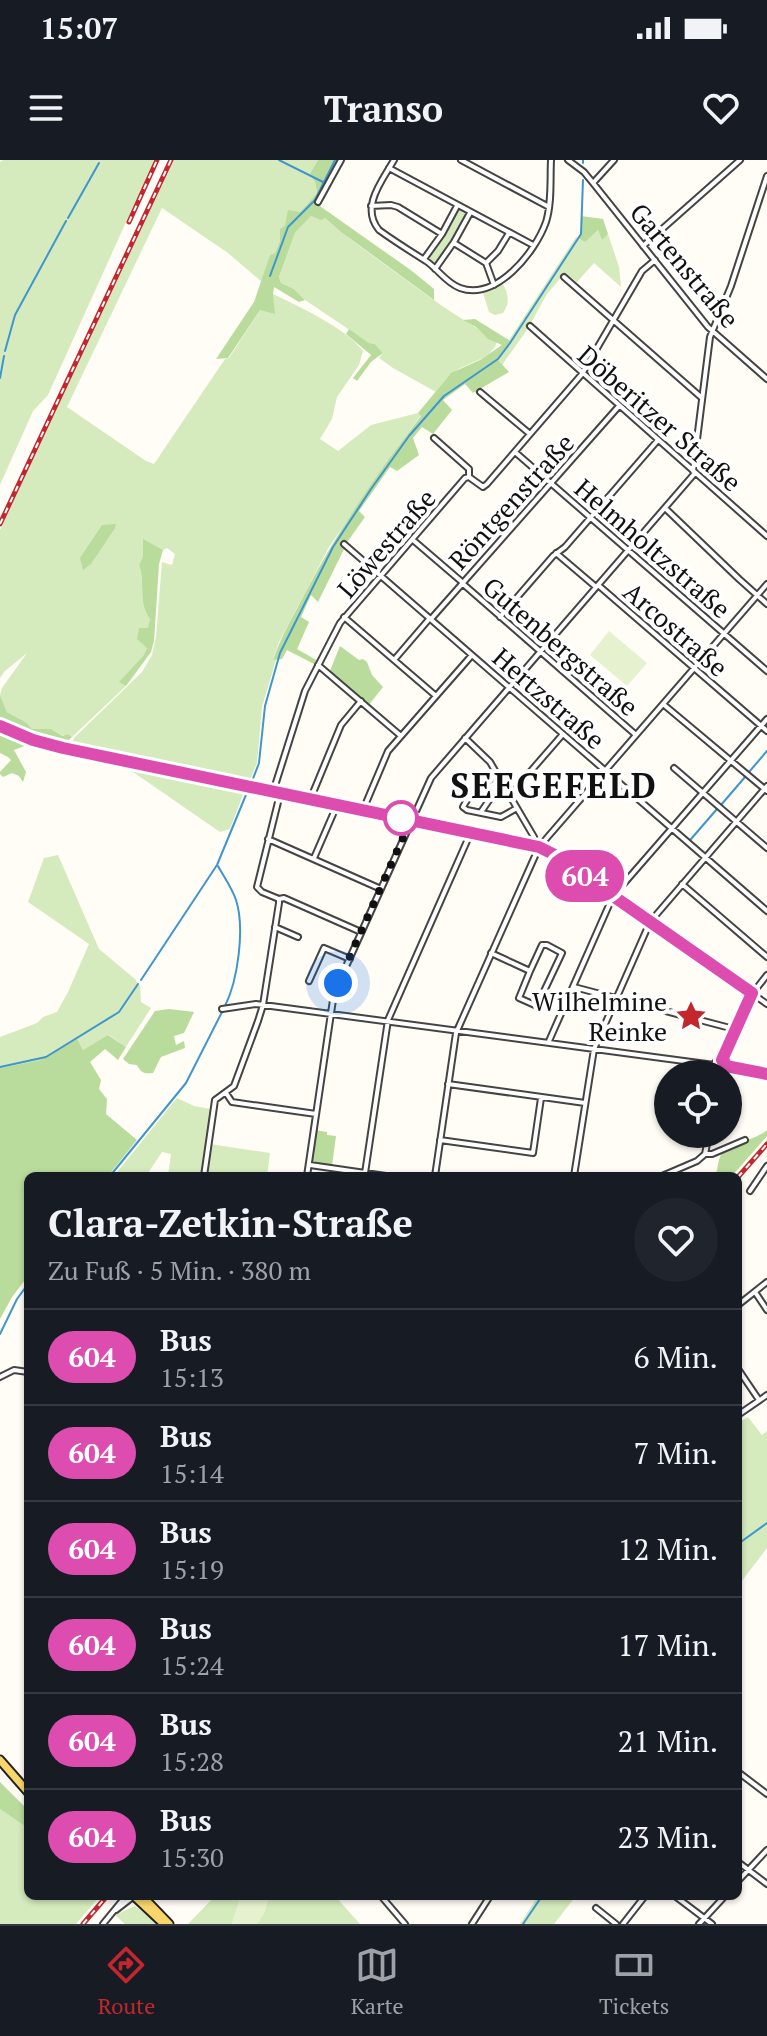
<!DOCTYPE html>
<html lang="de">
<head>
<meta charset="utf-8">
<style>
  body { margin:0; font-family:"PT Serif",serif; background:#20242c; color:#f1f3f6; height:100vh; display:flex; flex-direction:column; font-size:30px; white-space:nowrap }
  * { box-sizing:border-box; margin:0 }
  p { font-size:26px; color:#9ea1a6 }
  .icon { flex:none; width:44px; height:44px; fill:none; stroke:currentColor; stroke-width:2; stroke-linecap:round; stroke-linejoin:round }
  .map { position:relative; flex:1; overflow:hidden }
  .details { position:absolute; left:24px; top:1012px; width:718px; height:728px; display:flex; flex-direction:column; background:#171b24; border-radius:12px; box-shadow:0 2px 6px #0004 }
  .details>* { flex:none }
  .badge { padding:0 16px; border-radius:26px; font-size:28px; line-height:52px }
  .tools { position:absolute; left:654px; top:900px; display:grid; gap:16px }
  .tools a { display:grid; place-items:center; width:88px; height:88px; border-radius:50%; background:#171b24; box-shadow:0 2px 6px #0004; font-size:40px }
  .you { position:absolute; width:40px; height:40px; margin:-20px; border:6px solid #fff; border-radius:50%; background:#1a73e8; box-shadow:0 0 0 12px #1a73e833 }
  .map>.badge { position:absolute; translate:-50% -50%; box-shadow:0 0 0 4px #fff }
  .round { display:grid; place-items:center; flex:none; width:84px; height:84px; border-radius:42px; background:#20242c }
  .summary { display:flex; align-items:center; justify-content:space-between; height:136px; padding:0 24px }
  h1 { font-size:38px; font-weight:600; line-height:60px }
  ul { padding:0; list-style:none }
  li { display:flex; align-items:center; gap:24px; height:96px; padding:0 24px; border-top:2px solid #363941 }
  li div { flex:1 }
  li b { display:block; font-size:30px }
  li em { font-style:normal }
  li .badge { min-width:88px; font-weight:700; text-align:center }
  .status { display:flex; justify-content:space-between; align-items:center; height:56px; padding:0 40px; background:#171b24; direction:ltr }
  .status svg { height:22px; fill:currentColor }
  header { display:flex; justify-content:space-between; align-items:center; height:104px; padding:0 24px; background:#171b24; font-size:36px; font-weight:600 }
  .dock { display:flex; justify-content:space-around; align-items:center; height:112px; border-top:2px solid #363941; background:#171b24; font-size:22px; color:#9ea1a6 }
  .dock a { display:grid; justify-items:center; gap:4px }
  .dock .selected { color:#c4262e }
  .map>svg:first-child { display:block }
</style>
</head>
<body>
<div class="status"><b>15:07</b><svg viewBox="0 0 49 12"><path d="M0 12V9h3v3zM5 12V6h3v6zM10 12V3h3v9zM15 12V0h3v12zM26 1h20v11H26zM47 4h2v5h-2z"/></svg></div>
<header><svg class="icon" aria-label="menu" viewBox="0 0 24 24"><path d="M4 6h16M4 12h16M4 18h16"/></svg>Transo<svg class="icon" aria-label="heart" viewBox="0 0 24 24"><path d="M12 20l-8-8c-3-5 5-10 8-4 3-6 11-1 8 4z"/></svg></header>
<div class="map">
<svg width="767" height="1764" viewBox="0 0 767 1764">
  <rect width="100%" height="100%" fill="#fffdf5"/>
  <!-- green -->
  <path fill="#d5ebbd" d="M3 0H154L48 235 33 251 0 325V2Z
    M174 0H318L311 14 315 22 317 33 300 52 280 69V81L275 93 270 95 262 122 228 93 162 48 67 247 146 301 154 304 225 199 229 198 260 150H264L273 134C298 146 346 168 363 191L359 205 337 237 332 259 320 279 338 291 371 265 418 253 421 255 399 285 329 387 279 482 273 499 276 500 262 547 257 603 248 625 74 587 71 584 74 578 142 512 152 495 156 477 162 402 172 405 175 394 167 388 163 390 143 380V396L139 405C146 425 137 441 150 459L147 488 143 496 120 522 126 526 72 577 68 574 64 576 51 569H32L27 563 7 552 0 535 2 528 27 493 5 511 0 518V370Z
    M457 47 469 53 454 81 435 108 424 99Z
    M311 56 321 59 325 58C347 78 371 94 395 112 420 130 445 149 472 165 482 171 486 179 497 182 491 200 468 202 454 212 447 216 441 225 436 232L393 208 379 198 383 193 375 184 369 183 305 140 294 129 281 123 279 117 295 73Z
    M598 70 602 79 608 74 619 107 621 127 594 103 577 122 565 113 547 134 527 170 502 205 498 200 512 182 509 180 576 77 581 80Z
    M501 121C508 132 511 142 503 153L495 155 489 152 482 130Z
    M105 600 245 629 230 669 220 672 133 612 104 603Z
    M58 695 99 789 135 819 140 826 141 842 151 848 126 887 109 875 83 890 77 880 40 900 0 908V877L37 863 43 857 57 852 68 832 89 784 28 742 44 698Z
    M177 938 194 946 211 949 201 1016H168L171 994 162 992 146 1016H114Z
    M210 984 270 993 267 1016H206Z
    M748 1257 762 1275 767 1271V1388L738 1426V1263Z
    M0 1649 25 1665 28 1662V1736H100L76 1764H0Z
    M215 1736H241L232 1764H188Z
    M269 1736H335L360 1764H257L264 1753Z
    M538 1736H576L554 1764H520Z
    M135 1746 158 1764H125L115 1755Z"/>
  <!-- forest -->
  <path fill="#b9dc9c" d="M318 0H340L317 44 412 111 434 129V140L341 72 325 58 321 60 311 56 295 73 279 117 281 123 294 129 305 140 299 142 274 127 273 134 275 154 260 150 228 198 216 199 254 142 270 95 275 93 280 81V69L285 65 288 50 300 52 317 33 315 22 310 14Z
    M581 56 603 59 608 74 602 80 598 70 585 82 578 78 581 74Z
    M475 159 512 182 498 200 509 212 473 233 465 224 443 240 452 250 433 274 422 267 413 278 419 295 397 311 390 307 359 351 365 357 348 381 318 442 311 435 301 457 309 462 297 489 318 501 316 505 287 490 282 499 273 500C281 476 294 455 305 433 338 370 378 312 421 256L418 253 451 213 480 200 502 185 488 179 476 167 463 160Z
    M349 169 369 183 375 184 383 193 371 202 357 221 353 218 371 195 346 174Z
    M116 364 115 368 91 404 83 410 80 398 102 365Z
    M143 379 163 390 159 404 154 481 151 492 126 526 119 522 143 496 147 488 137 479 139 468H148L150 459C137 441 146 425 139 405L143 396Z
    M340 486 359 500 363 499 367 502 372 515 383 527 368 546 329 513Z
    M0 535 7 552 27 563 32 569H51L63 576 68 574 72 577 65 583 58 579 46 576V580L0 563Z
    M0 569 42 585 41 589 27 585 14 590 26 612 23 622 19 616 12 613 3 617 0 614V612L11 600 8 597 0 593Z
    M169 849 194 852 184 873 174 876 176 885 184 881 185 888 161 897 153 913C144 914 141 913 137 905L129 904 123 899 155 851Z
    M108 875 126 887 118 900 105 889 90 902 101 920 99 929 107 939 106 954 137 980 108 1016H28V1116L12 1137 0 1159V908L40 900 77 879 83 890Z
    M315 970 327 972V975L336 976 332 1006 311 1004 310 1001Z
    M767 970V976L732 1016H715C719 1008 717 997 724 991 732 983 756 980 767 970Z
    M0 1622 28 1650V1661L25 1666 0 1649Z"/>
  <!-- pitch -->
  <path fill="#e6f2cf" d="M609 471 647 503 627 526 590 495Z
    M241 1736H269L264 1753 257 1764H232Z"/>
  <g fill="none" stroke-linecap="round" stroke-linejoin="round">
    <!-- stream -->
    <path stroke="#3f96cf" stroke-width="2" d="M279 0 323 22
      M583 3V0
      M68 58 99 3
      M270 116 288 67 315 40 335 0
      M5 191 15 155 66 61
      M0 218 4 196
      M749 612 767 591
      M251 624 259 603 265 546 280 493 333 387 371 329 409 276 444 236 498 199 510 183 581 74 583 20
      M721 645 745 617
      M691 679 717 649
      M218 706C224 717 232 728 236 740 245 768 238 820 225 846
      M141 820 217 705 248 630
      M0 907 46 897 119 852 138 824
      M110 1016 186 923 222 852
      M0 1174 17 1139 28 1124
      M738 1384 767 1363
      M523 1764 542 1736"/>
    <defs>
      <path id="minor" d="M394 0C382 21 360 47 379 70 394 81 410 91 426 101 438 109 446 123 460 128 496 141 535 93 546 62 552 43 550 20 551 0
        M461 0 549 47
        M568 0 584 12 593 23 708 167 767 219
        M389 8 533 85
        M593 23 614 0
        M318 42 341 0
        M371 46 391 45 398 47 442 74
        M454 83 486 103 494 125
        M643 86 740 0
        M424 99 442 74 457 46
        M486 103 498 91 509 73
        M435 109 454 82 470 53
        M564 117 702 238
        M530 166 767 376
        M480 232 530 274
        M434 278 469 309V317
        M515 292 767 511
        M693 311 710 177 731 126 767 16
        M665 348 739 419 767 444
        M413 380 462 422
        M344 384 767 751
        M556 393 596 427
        M462 423 636 575
        M598 425 767 571
        M344 457 436 536
        M500 457 553 396 565 387 658 280
        M431 459 619 246
        M394 500 430 458
        M318 505 401 576
        M663 544 767 631
        M0 566 33 580 63 588 543 688 767 844
        M465 578 490 602 534 677
        M674 608 767 688
        M497 615C483 623 470 633 463 647L467 650 501 657 517 648
        M505 629 530 612 563 574
        M273 632 305 531 340 463 465 318 469 317 483 327 487 324 582 214 642 111 655 100
        M310 640 341 565 361 541
        M363 650 388 591 472 495
        M481 652 492 636 505 628
        M268 679 381 729
        M314 698 337 645
        M682 724 767 797
        M279 739 284 738 361 772
        M275 767 298 777
        M491 793 530 811 519 838 537 846 562 793 547 785H542L530 811
        M309 821 324 788 350 799
        M574 827 734 869
        M222 849 256 844 714 905
        M549 881 613 736 767 559
        M714.5 905a5.5 5.5 0 1 1 11 0a5.5 5.5 0 1 1-11 0Z
        M722 900 749 838 767 815
        M726 906 767 914
        M448 924 585 943
        M226 933 232 942 316 954
        M440 980 533 993 541 938
        M705 994 709 974
        M310 1005 386 1016
        M365 1013 388 860 471 672
        M204 1016 215 940 234 926 258 861 263 845 279 743V739L262 732 257 727 280 634
        M307 1016 334 833 431 618 695 313
        M435 1016 456 873 539 687 767 424
        M574 1016 594 889 650 762 767 626
        M662 1016 697 1001 705 994H712L745 980
        M750 1031 767 1006
        M755 1132 767 1150
        M738 1145 767 1122
        M738 1209 759 1240
        M0 1217 14 1210 28 1212
        M738 1255 767 1235
        M738 1612 767 1634
        M738 1702 767 1724
        M738 1721 767 1690
        M381 1736 405 1764
        M675 1736 712 1764
        M596 1748 616 1764
        M116 1750 134 1736
        M103 1764 126 1736
        M472 1764 490 1736
        M623 1764 645 1736
        M699 1764 725 1736"/>
      <path id="major" d="M0 1600 28 1632
        M134 1736 164 1764
        M142 1736 169 1764"/>
    </defs>
    <!-- minor casing -->
    <use href="#minor" stroke="#444" stroke-width="8"/>
    <!-- major casing -->
    <use href="#major" stroke="#222" stroke-width="11"/>
    <!-- minor -->
    <use href="#minor" stroke="#fff" stroke-width="4"/>
    <!-- major -->
    <use href="#major" stroke="#f9d66b" stroke-width="7"/>
    <defs>
      <path id="rail" d="M129 62 157 0
        M0 364 171 0
        M738 1017 767 984
        M83 1764 107 1736"/>
    </defs>
    <!-- rail casing -->
    <use href="#rail" stroke="#c4262e" stroke-width="5"/>
    <!-- rail -->
    <use href="#rail" stroke="#fff" stroke-width="2" stroke-dasharray="6" stroke-linecap="butt"/>
  </g>
  <g fill="none" stroke-linecap="round" stroke-linejoin="round">
    <defs>
      <path id="line" d="M0 566 33 580 63 588 539 687 553 694 752 833 722 900 724 901 726 906 767 914"/>
    </defs>
    <!-- line casing -->
    <use href="#line" stroke="#fff" stroke-width="18"/>
    <!-- line -->
    <use href="#line" stroke="#dd4daf" stroke-width="12"/>
    <!-- walk -->
    <path stroke="#111" stroke-width="8" stroke-dasharray="0 14.4" d="M338 823 411 660 401 658"/>
  </g>
  <!-- icons -->
  <defs>
    <symbol id="sight-bare" viewBox="-9 -9 18 18"><path d="M0-6L1.8-2.2L6-1.7L2.9 1.2L3.7 5.4L0 3.3L-3.7 5.4L-2.9 1.2L-6-1.7L-1.8-2.2Z" fill="#c4262e" stroke="#fff" stroke-width="2.5" paint-order="stroke"/></symbol>
  </defs>
  <g fill-rule="evenodd">
    <use href="#sight-bare" x="669" y="834" width="44" height="44"/>
  </g>
  <!-- markers -->
  <circle fill="#fff" stroke="#dd4daf" stroke-width="4" cx="401" cy="658" r="16"/>
  <g text-anchor="middle" dominant-baseline="central" stroke-width="8" stroke-linejoin="round" paint-order="stroke">
    <!-- street labels -->
    <g font-size="26" fill="#111" stroke="#fff">
      <text transform="translate(685 105) rotate(50)">Gartenstraße</text>
      <text transform="translate(660 258) rotate(41)">Döberitzer Straße</text>
      <text transform="translate(511 341) rotate(-48)">Röntgenstraße</text>
      <text transform="translate(386 383) rotate(-49)">Löwestraße</text>
      <text transform="translate(653 388) rotate(41)">Helmholtzstraße</text>
      <text transform="translate(676 469) rotate(41)">Arcostraße</text>
      <text transform="translate(561 486) rotate(41)">Gutenbergstraße</text>
      <text transform="translate(549 538) rotate(41)">Hertzstraße</text>
    </g>
    <!-- poi labels -->
    <g font-size="26" fill="#111" stroke="#fff" text-anchor="end">
      <text x="667" y="841">Wilhelmine<tspan x="667" dy="30">Reinke</tspan></text>
    </g>
    <!-- district labels -->
    <g font-size="34" font-weight="bold" letter-spacing="2" fill="#111" stroke="#fff">
      <text x="554" y="625">SEEGEFELD</text>
    </g>
  </g>
</svg>
<div class="tools">
<a><svg class="icon" aria-label="locate" viewBox="0 0 24 24"><circle cx="12" cy="12" r="6"/><path d="M12 2v4M12 18v4M2 12h4M18 12h4"/></svg></a>
</div>
<div class="you" style="left:338px;top:823px"></div>
<b class="badge" style="left:585px;top:716px;background:#dd4daf;color:#fff">604</b>
<section class="details">
<div class="summary"><div><h1>Clara-Zetkin-Straße</h1><p>Zu Fuß · 5 Min. · 380 m</p></div><a class="round"><svg class="icon" aria-label="heart" viewBox="0 0 24 24"><path d="M12 20l-8-8c-3-5 5-10 8-4 3-6 11-1 8 4z"/></svg></a></div>
<ul>
<li><span class="badge" style="background:#dd4daf;color:#fff">604</span><div><b>Bus</b><p>15:13</p></div><em>6 Min.</em></li>
<li><span class="badge" style="background:#dd4daf;color:#fff">604</span><div><b>Bus</b><p>15:14</p></div><em>7 Min.</em></li>
<li><span class="badge" style="background:#dd4daf;color:#fff">604</span><div><b>Bus</b><p>15:19</p></div><em>12 Min.</em></li>
<li><span class="badge" style="background:#dd4daf;color:#fff">604</span><div><b>Bus</b><p>15:24</p></div><em>17 Min.</em></li>
<li><span class="badge" style="background:#dd4daf;color:#fff">604</span><div><b>Bus</b><p>15:28</p></div><em>21 Min.</em></li>
<li><span class="badge" style="background:#dd4daf;color:#fff">604</span><div><b>Bus</b><p>15:30</p></div><em>23 Min.</em></li>
</ul>
</section>
</div>
<nav class="dock">
<a class="selected"><svg class="icon" aria-label="directions" viewBox="0 0 24 24"><path d="M12 3l9 9-9 9-9-9zM9 14v-3h6M13 9l2 2-2 2"/></svg>Route</a>
<a><svg class="icon" aria-label="map" viewBox="0 0 24 24"><path d="M3 6l6-2 6 2 6-2v14l-6 2-6-2-6 2zM9 4v14M15 6v14"/></svg>Karte</a>
<a><svg class="icon" aria-label="tickets" viewBox="0 0 24 24"><path d="M3 7h18v10H3zM15 7v10"/></svg>Tickets</a>
</nav>
</body>
</html>
